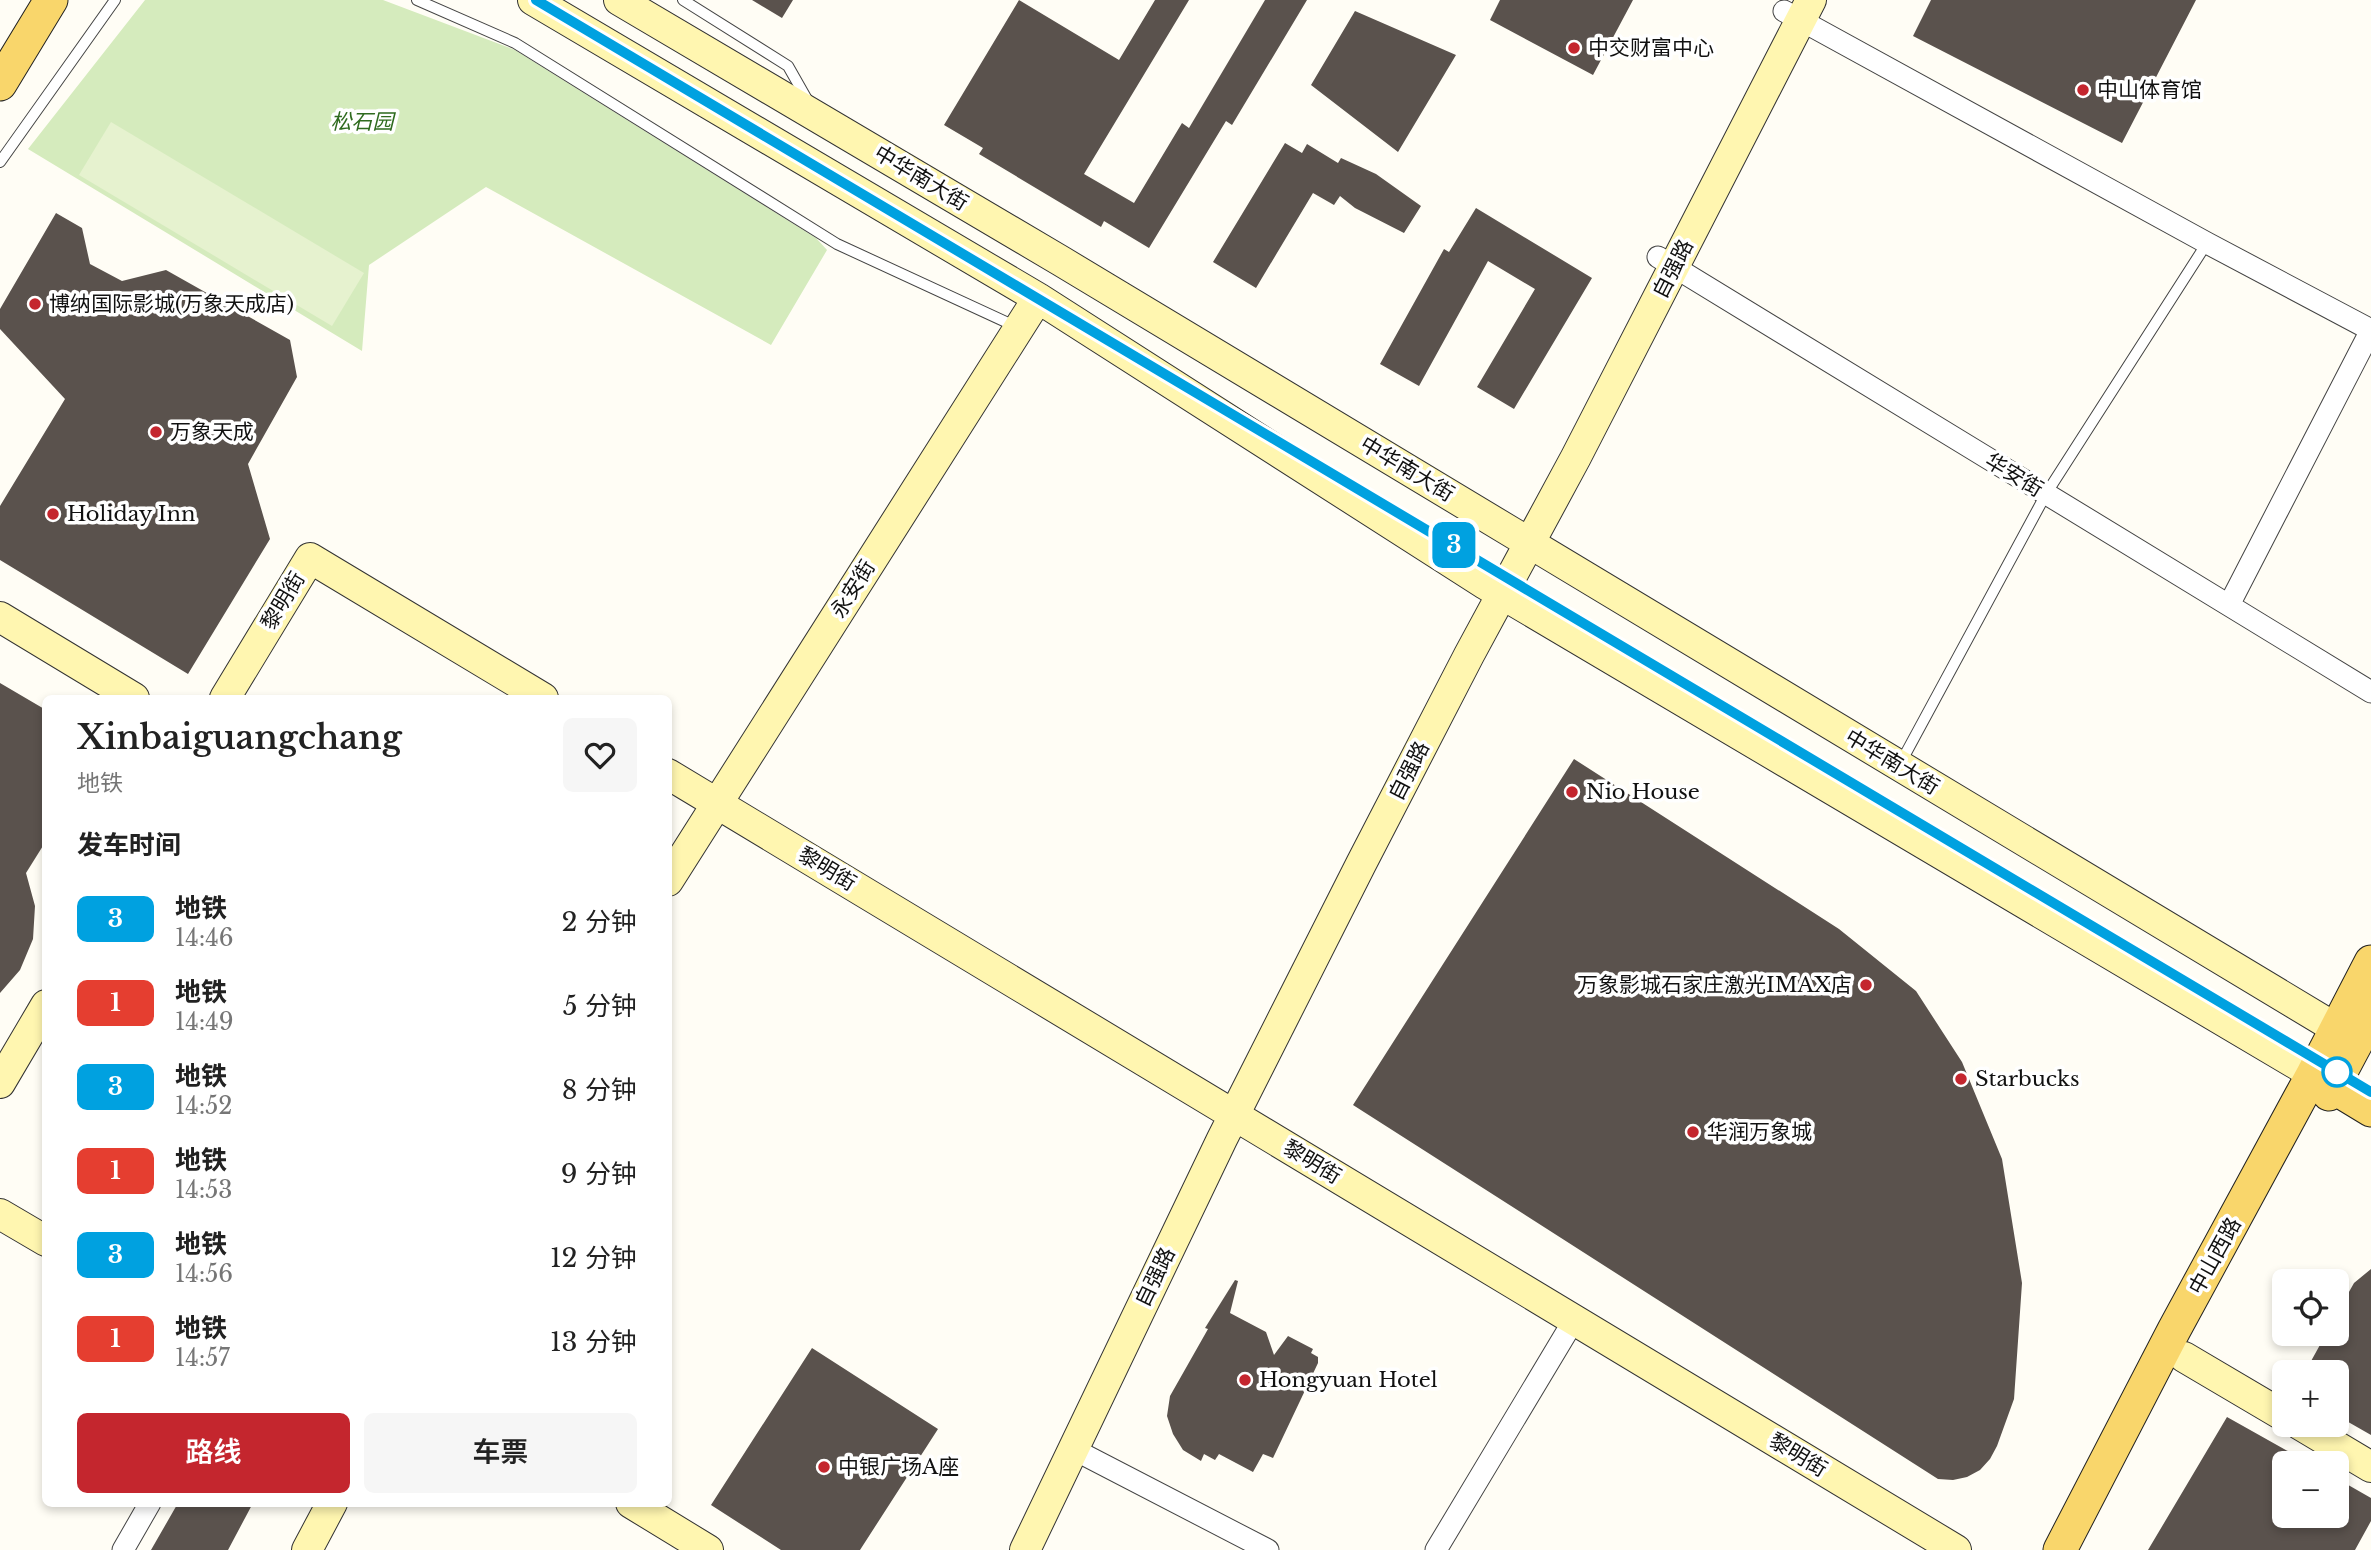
<!DOCTYPE html>
<html lang="zh">
<head>
<meta charset="utf-8">
<style>
  body { margin:0; font-family:"Libre Baskerville","Noto Sans SC",serif; background:#f6f6f6; color:#222; height:100vh; display:flex; flex-direction:column; font-size:26px; white-space:nowrap }
  * { box-sizing:border-box; margin:0 }
  p { font-size:23px; color:#767676 }
  .icon { flex:none; width:38px; height:38px; fill:none; stroke:currentColor; stroke-width:2; stroke-linecap:round; stroke-linejoin:round }
  .map { position:relative; flex:1; overflow:hidden }
  .drawer { position:absolute; left:42px; top:695px; width:630px; height:812px; display:flex; flex-direction:column; background:#fff; border-radius:10px; box-shadow:0 4px 10px #0003 }
  .drawer>* { flex:none }
  .badge { padding:0 14px; border-radius:10px; font-size:24px; line-height:46px }
  .tools { position:absolute; left:2272px; top:1269px; display:grid; gap:14px }
  .tools a { display:grid; place-items:center; width:77px; height:77px; border-radius:10px; background:#fff; box-shadow:0 4px 10px #0003; font-size:35px }
  .map>.badge { position:absolute; translate:-50% -50%; box-shadow:0 0 0 4px #fff }
  h2 { padding:0 35px; font-size:26px; line-height:63px }
  .round { display:grid; place-items:center; flex:none; width:74px; height:74px; border-radius:10px; background:#f6f6f6 }
  .head { display:flex; align-items:center; justify-content:space-between; height:119px; padding:0 35px }
  h1 { font-size:33px; font-weight:600; line-height:52px }
  .cta { display:flex; gap:14px; margin-top:auto; padding:14px 35px }
  .cta a { flex:1; height:80px; border-radius:10px; background:#c4262e; color:#fff; font-size:28px; font-weight:600; line-height:80px; text-align:center }
  .cta a+a { background:#f6f6f6; color:#222 }
  ul { padding:0; list-style:none }
  li { display:flex; align-items:center; gap:21px; height:84px; padding:0 35px }
  li div { flex:1 }
  li b { display:block; font-size:26px }
  li em { font-style:normal }
  li .badge { min-width:77px; font-weight:700; text-align:center }
  .map>svg:first-child { display:block }
</style>
</head>
<body>
<div class="map">
<svg width="2371" height="1550" viewBox="0 0 2371 1550">
  <rect width="100%" height="100%" fill="#fffdf5"/>
  <!-- green -->
  <path fill="#d5ebbd" d="M145 0H383L515 50 816 238 827 250 771 345 486 187 369 265 362 351 28 149Z"/>
  <!-- pitch -->
  <path fill="#e6f2cf" d="M111 122 364 273 332 326 79 175Z"/>
  <!-- building -->
  <path fill="#5a524d" d="M752 0H793L782 18Z
    M1019 0 1119 60 1155 0H1189L1084 174 1134 203 1182 123 1189 128 1265 0H1307L1232 125 1226 121 1149 248 1104 221 1101 227 979 154 983 148 944 125Z
    M1500 0H1633L1593 75 1490 20Z
    M1931 0H2196L2122 143 1913 36Z
    M1355 11 1456 55 1398 152 1311 85Z
    M1285 143 1302 153 1307 144 1338 163 1341 158 1376 174 1421 206 1404 233 1355 208 1340 196 1334 205 1313 193 1256 288 1213 262Z
    M1476 208 1592 278 1514 409 1477 387 1535 289 1488 261 1419 386 1380 364 1444 249 1449 252Z
    M56 213 82 228 90 264 122 281 166 270 290 340 297 377 248 464 270 539 188 674 0 560V506L65 399 0 329V309Z
    M0 683 46 710V841L26 873 35 906 33 939 20 970 0 993Z
    M1574 759 1839 929 1916 991 1962 1062 2002 1159 2022 1283 2014 1399 1997 1446 1990 1459 1980 1470 1967 1477 1953 1480 1938 1479 1353 1105Z
    M2371 1269V1435L2336 1415V1372H2305L2326 1334H2336V1315L2354 1283Z
    M1235 1280 1238 1281 1230 1313 1266 1332 1274 1355 1288 1336 1313 1349 1311 1353 1318 1357V1363L1273 1458 1263 1454 1253 1472 1219 1454 1215 1460 1204 1454 1201 1461 1183 1450 1173 1434 1167 1416 1170 1396 1208 1329 1205 1328Z
    M812 1348 938 1429 860 1550H781L711 1505Z
    M2227 1417 2309 1463H2284V1516H2336V1478L2371 1498V1521L2355 1550H2148Z
    M178 1503H253L228 1550H151Z"/>
  <g fill="none" stroke-linecap="round" stroke-linejoin="round">
    <defs>
      <path id="lane" d="M417 0 515 43 837 244 1019 328
        M683 0 788 66 809 103
        M0 162 115 0
        M1900 764 2046 494 2207 243"/>
      <path id="street" d="M1784 11 2207 243 2371 330
        M1658 257 2371 692
        M2229 605 2371 330
        M1073 1449 1268 1550
        M123 1550 150 1503
        M1436 1550 1574 1320"/>
      <path id="secondary" d="M533 0 1038 298 1485 584 2313 1074
        M619 0 1061 261 2337 1029
        M0 617 134 698
        M225 698 310 558 543 698
        M668 774 1956 1550
        M668 881 1038 298
        M0 1083 46 1005
        M0 1214 46 1241
        M2184 1357 2284 1416
        M2299 1424 2371 1467
        M631 1503 708 1550
        M307 1550 332 1503
        M1025 1550 1222 1139 1361 864 1469 655 1576 457 1811 0"/>
      <path id="primary" d="M0 84 51 0
        M2315 1076 2371 1110
        M2329 1094 2371 1015
        M2060 1550 2174 1330 2313 1074 2371 962"/>
    </defs>
    <!-- lane casing -->
    <use href="#lane" stroke="#444" stroke-width="12"/>
    <!-- street casing -->
    <use href="#street" stroke="#444" stroke-width="23"/>
    <!-- secondary casing -->
    <use href="#secondary" stroke="#333" stroke-width="32"/>
    <!-- primary casing -->
    <use href="#primary" stroke="#222" stroke-width="35"/>
    <!-- lane -->
    <use href="#lane" stroke="#fff" stroke-width="10"/>
    <!-- street -->
    <use href="#street" stroke="#fff" stroke-width="21"/>
    <!-- secondary -->
    <use href="#secondary" stroke="#fff6b0" stroke-width="30"/>
    <!-- primary -->
    <use href="#primary" stroke="#f9d66b" stroke-width="33"/>
  </g>
  <g fill="none" stroke-linecap="round" stroke-linejoin="round">
    <defs>
      <path id="line" d="M536 0 2371 1092"/>
    </defs>
    <!-- line casing -->
    <use href="#line" stroke="#fff" stroke-width="16"/>
    <!-- line -->
    <use href="#line" stroke="#00a1e0" stroke-width="10"/>
  </g>
  <!-- markers -->
  <g fill="#c4262e" stroke="#fff" stroke-width="2.5">
    <circle cx="1574" cy="48" r="7"/>
    <circle cx="2083" cy="90" r="7"/>
    <circle cx="35" cy="304" r="7"/>
    <circle cx="156" cy="432" r="7"/>
    <circle cx="53" cy="514" r="7"/>
    <circle cx="1572" cy="792" r="7"/>
    <circle cx="1866" cy="985" r="7"/>
    <circle cx="1961" cy="1079" r="7"/>
    <circle cx="1693" cy="1132" r="7"/>
    <circle cx="1245" cy="1380" r="7"/>
    <circle cx="824" cy="1467" r="7"/>
  </g>
  <circle fill="#fff" stroke="#00a1e0" stroke-width="3.5" cx="2337" cy="1072" r="14"/>
  <g text-anchor="middle" dominant-baseline="central" stroke-width="7" stroke-linejoin="round" paint-order="stroke">
    <!-- poi labels -->
    <g font-size="21" fill="#111" stroke="#fff" text-anchor="start">
      <text x="1588" y="48">中交财富中心</text>
      <text x="2097" y="90">中山体育馆</text>
      <text x="49" y="304">博纳国际影城(万象天成店)</text>
      <text x="170" y="432">万象天成</text>
      <text x="67" y="514">Holiday Inn</text>
      <text x="1586" y="792">Nio House</text>
      <text x="1852" y="985" text-anchor="end">万象影城石家庄激光IMAX店</text>
      <text x="1975" y="1079">Starbucks</text>
      <text x="1707" y="1132">华润万象城</text>
      <text x="1259" y="1380">Hongyuan Hotel</text>
      <text x="838" y="1467">中银广场A座</text>
    </g>
    <!-- park labels -->
    <g font-size="21" font-style="italic" fill="#2f6b1f" stroke="#fff">
      <text x="362" y="122">松石园</text>
    </g>
    <!-- street labels -->
    <g font-size="21" fill="#111" stroke="#fff">
      <text transform="translate(921 178) rotate(31)">中华南大街</text>
      <text transform="translate(1673 269) rotate(-63)">自强路</text>
      <text transform="translate(1407 469) rotate(31)">中华南大街</text>
      <text transform="translate(2014 475) rotate(31)">华安街</text>
      <text transform="translate(853 589) rotate(-58)">永安街</text>
      <text transform="translate(283 601) rotate(-59)">黎明街</text>
      <text transform="translate(1892 762) rotate(31)">中华南大街</text>
      <text transform="translate(1409 771) rotate(-63)">自强路</text>
      <text transform="translate(827 869) rotate(31)">黎明街</text>
      <text transform="translate(1312 1162) rotate(31)">黎明街</text>
      <text transform="translate(2215 1256) rotate(-61)">中山西路</text>
      <text transform="translate(1155 1277) rotate(-64)">自强路</text>
      <text transform="translate(1798 1455) rotate(31)">黎明街</text>
    </g>
  </g>
</svg>
<div class="tools">
<a><svg class="icon" aria-label="locate" viewBox="0 0 24 24"><circle cx="12" cy="12" r="6"/><path d="M12 2v4M12 18v4M2 12h4M18 12h4"/></svg></a>
<a>+</a>
<a>−</a>
</div>
<b class="badge" style="left:1454px;top:545px;background:#00a1e0;color:#fff">3</b>
<section class="drawer">
<div class="head"><div><h1>Xinbaiguangchang</h1><p>地铁</p></div><a class="round"><svg class="icon" aria-label="heart" viewBox="0 0 24 24"><path d="M12 20l-8-8c-3-5 5-10 8-4 3-6 11-1 8 4z"/></svg></a></div>
<h2>发车时间</h2>
<ul>
<li><span class="badge" style="background:#00a1e0;color:#fff">3</span><div><b>地铁</b><p>14:46</p></div><em>2 分钟</em></li>
<li><span class="badge" style="background:#e53e30;color:#fff">1</span><div><b>地铁</b><p>14:49</p></div><em>5 分钟</em></li>
<li><span class="badge" style="background:#00a1e0;color:#fff">3</span><div><b>地铁</b><p>14:52</p></div><em>8 分钟</em></li>
<li><span class="badge" style="background:#e53e30;color:#fff">1</span><div><b>地铁</b><p>14:53</p></div><em>9 分钟</em></li>
<li><span class="badge" style="background:#00a1e0;color:#fff">3</span><div><b>地铁</b><p>14:56</p></div><em>12 分钟</em></li>
<li><span class="badge" style="background:#e53e30;color:#fff">1</span><div><b>地铁</b><p>14:57</p></div><em>13 分钟</em></li>
</ul>
<div class="cta"><a>路线</a><a>车票</a></div>
</section>
</div>
</body>
</html>
